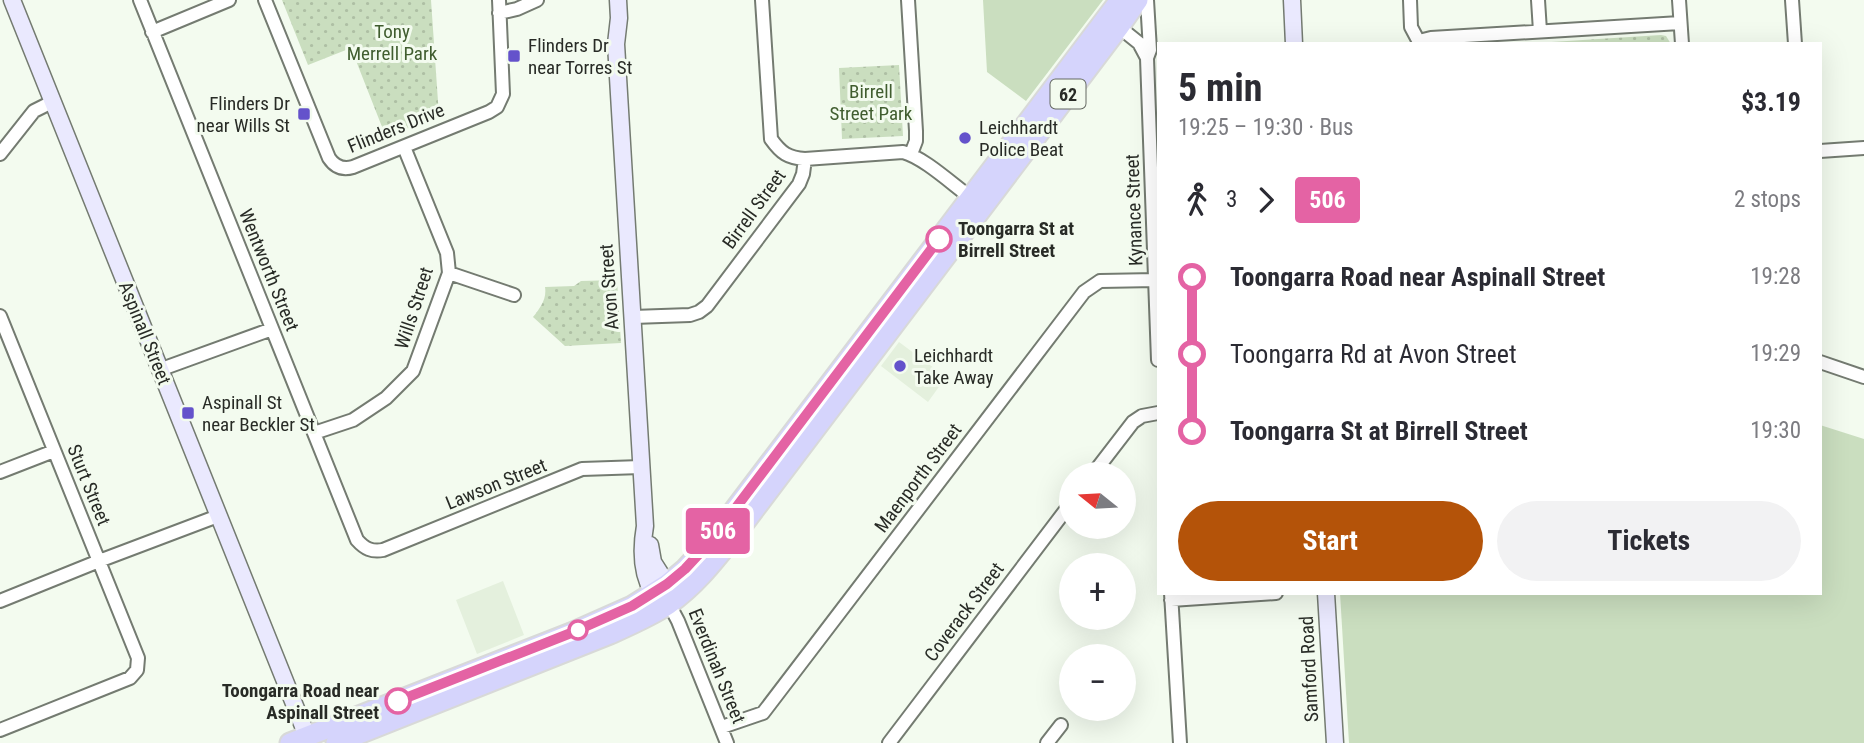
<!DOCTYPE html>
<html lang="en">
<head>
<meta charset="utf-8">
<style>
  body { margin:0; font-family:"Roboto Condensed",sans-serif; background:#f2f2f3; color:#2b2b33; height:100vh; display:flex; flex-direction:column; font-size:26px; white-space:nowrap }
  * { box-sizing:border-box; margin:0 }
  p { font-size:23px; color:#7c7c81 }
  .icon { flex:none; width:38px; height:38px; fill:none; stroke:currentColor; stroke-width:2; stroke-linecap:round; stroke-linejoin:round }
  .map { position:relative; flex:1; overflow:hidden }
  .details { position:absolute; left:1157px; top:42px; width:665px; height:553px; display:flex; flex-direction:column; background:#fff; border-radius:0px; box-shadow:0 7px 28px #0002 }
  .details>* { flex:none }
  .badge { padding:0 14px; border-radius:5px; font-size:24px; line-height:46px }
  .needle { width:46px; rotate:288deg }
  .fabs { position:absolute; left:1059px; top:462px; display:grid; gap:14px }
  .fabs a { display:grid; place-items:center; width:77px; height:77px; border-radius:50%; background:#fff; box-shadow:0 7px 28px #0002; font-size:35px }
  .map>.badge { position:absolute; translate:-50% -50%; box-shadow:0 0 0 4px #fff }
  .legs { display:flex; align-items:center; gap:10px; height:77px; padding:0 21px; font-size:23px }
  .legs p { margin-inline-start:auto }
  .headline { display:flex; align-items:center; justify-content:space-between; height:119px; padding:0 21px }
  h1 { font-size:38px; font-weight:700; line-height:52px }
  .primary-button { display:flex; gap:14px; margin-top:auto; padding:14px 21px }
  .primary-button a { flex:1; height:80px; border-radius:42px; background:#b45309; color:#fff; font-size:28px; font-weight:700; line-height:80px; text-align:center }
  .primary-button a+a { background:#f2f2f3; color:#2b2b33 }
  ul { padding:0 21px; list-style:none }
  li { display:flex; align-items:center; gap:24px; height:77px; font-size:26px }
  li i { display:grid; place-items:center; width:10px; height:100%; margin:0 9px; background:currentColor }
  li i::after { content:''; width:18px; height:18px; margin:-9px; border:5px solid; border-radius:50%; background:#fff }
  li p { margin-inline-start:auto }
  li:first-child i { background:linear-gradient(#0000 50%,currentColor 0) }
  li:last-child i { background:linear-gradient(currentColor 50%,#0000 0) }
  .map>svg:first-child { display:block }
</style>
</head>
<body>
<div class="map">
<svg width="1864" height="743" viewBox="0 0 1864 743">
  <defs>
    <pattern id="park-dots" width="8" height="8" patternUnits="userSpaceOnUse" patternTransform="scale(1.75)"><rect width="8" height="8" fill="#cadebf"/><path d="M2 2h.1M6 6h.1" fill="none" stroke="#aebfa4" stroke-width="1.8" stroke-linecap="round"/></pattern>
  </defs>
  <rect width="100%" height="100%" fill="#f3fbef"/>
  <!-- built -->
  <path fill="#e4f0dd" d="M899 342 946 377 928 402 881 366Z
    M503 581 524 635 477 654 456 600Z"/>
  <!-- grass -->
  <path fill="#cadebf" d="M983 0H1103L1026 101 987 72Z
    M1820 425 1864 439V743H1349L1340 593H1820Z"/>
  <!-- park -->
  <path fill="url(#park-dots)" d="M282 0H431L439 116 386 137 351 48 308 65Z
    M1661 35 1666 36 1671 44H1522Z
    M899 65 903 136 842 139 839 68Z
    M617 280 621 343 565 346 533 317C540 308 547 299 545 287L574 286 581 281Z"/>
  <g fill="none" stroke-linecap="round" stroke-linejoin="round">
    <defs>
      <path id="street" d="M140 0 357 540C365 549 372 552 383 550L582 469 641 467
        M265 0 329 158C335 167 343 170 353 167L489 112 497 107 503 94 499 0
        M762 0 771 139C781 153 788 158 805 159
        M908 0 916 131V141L911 154
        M1147 0 1150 50 1147 58 1158 360
        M1410 0 1411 27 1419 42
        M1538 0 1540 31
        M1679 0 1682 44
        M1792 0 1795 44
        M499 13 517 9 537 0
        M1119 27 1139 43 1147 58
        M152 32 229 0
        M1417 44 1423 40 1431 38 1680 23
        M1820 151 1864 148
        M0 154 34 111 52 102
        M449 273 514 295
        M0 316 138 658 137 670 130 678 0 730
        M633 317 690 315 699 312 707 306 799 184 803 174 805 159 903 152C925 158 954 186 974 200
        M1820 362 1864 377
        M159 370 272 329
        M314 433 353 420 386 398 413 371 449 273 447 253 404 147
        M0 472 54 451
        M1093 474 1133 422 1142 416 1158 413
        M1171 593 1180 743
        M1171 600 1276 593
        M0 601 99 561 218 516
        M669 604 678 621 727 743
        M722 727 763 713 1084 292 1100 281 1156 280
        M889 743 1071 503
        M1047 743 1061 725"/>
      <path id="secondary" d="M12 0 307 736
        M618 0 619 18 616 44 645 526C641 549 641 573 653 593
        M1292 0 1294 44
        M650 545 653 562 667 584
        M1326 593 1335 743"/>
      <path id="primary" d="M290 743 571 633 632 606 667 584 685 569 710 542 1120 0
        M336 743 610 634C630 625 651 616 669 604 696 585 715 560 735 535L1119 27 1138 0"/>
    </defs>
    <!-- street casing -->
    <use href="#street" stroke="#747b71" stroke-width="16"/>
    <!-- secondary casing -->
    <use href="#secondary" stroke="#747b71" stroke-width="19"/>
    <!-- primary casing -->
    <use href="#primary" stroke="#d8d9d8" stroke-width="23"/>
    <!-- street -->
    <use href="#street" stroke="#fff" stroke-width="12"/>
    <!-- secondary -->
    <use href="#secondary" stroke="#eae9fe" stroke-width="16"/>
    <!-- primary -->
    <use href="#primary" stroke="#d5d4fc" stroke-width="19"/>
  </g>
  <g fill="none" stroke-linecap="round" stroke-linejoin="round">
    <defs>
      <path id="line-1" d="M398 701 571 633 632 606 667 584 685 569 710 542 939 239"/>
    </defs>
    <!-- line-1 casing -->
    <use href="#line-1" stroke="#fff" stroke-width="16"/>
    <!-- line-1 -->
    <use href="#line-1" stroke="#e463a4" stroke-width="10"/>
  </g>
  <!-- markers -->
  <g fill="#6452cb" stroke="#f3fbef" stroke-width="2.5">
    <rect x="507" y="49" width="14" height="14" rx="3.5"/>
    <rect x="297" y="107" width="14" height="14" rx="3.5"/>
    <circle cx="965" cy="138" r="7"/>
    <circle cx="900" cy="366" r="7"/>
    <rect x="181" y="406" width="14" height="14" rx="3.5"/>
  </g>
  <g fill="#fff" stroke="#e463a4" stroke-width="3.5">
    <circle cx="939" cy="239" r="12"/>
    <circle cx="578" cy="630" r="9"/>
    <circle cx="398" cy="701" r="12"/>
  </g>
  <g text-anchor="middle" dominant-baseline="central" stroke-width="6" stroke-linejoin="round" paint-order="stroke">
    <!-- shield labels -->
    <rect fill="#f3fbef" stroke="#656962" stroke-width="2" x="1050.5" y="79.5" width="35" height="29" rx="5"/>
    <g font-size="18" font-weight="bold" fill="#282b26">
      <text x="1068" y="94">62</text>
    </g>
    <!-- park labels -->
    <g font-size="19" fill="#405d2f" stroke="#f3fbef">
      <text x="392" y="31">Tony<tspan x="392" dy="22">Merrell Park</tspan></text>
      <text x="871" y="91">Birrell<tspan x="871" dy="22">Street Park</tspan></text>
    </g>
    <!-- poi labels -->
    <g font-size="19" fill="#282b26" stroke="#f3fbef" text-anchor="start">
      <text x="528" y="45">Flinders Dr<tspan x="528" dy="22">near Torres St</tspan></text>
      <text x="290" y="103" text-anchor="end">Flinders Dr<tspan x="290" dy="22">near Wills St</tspan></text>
      <text x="979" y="127">Leichhardt<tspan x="979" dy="22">Police Beat</tspan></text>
      <text x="914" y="355">Leichhardt<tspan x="914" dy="22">Take Away</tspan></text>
      <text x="202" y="402">Aspinall St<tspan x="202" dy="22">near Beckler St</tspan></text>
    </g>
    <!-- street labels -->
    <g font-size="19" fill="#282b26" stroke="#f3fbef">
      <text transform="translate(396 128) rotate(-22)">Flinders Drive</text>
      <text transform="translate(754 209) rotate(-54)">Birrell Street</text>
      <text transform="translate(1134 210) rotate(-92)">Kynance Street</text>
      <text transform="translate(269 270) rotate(68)">Wentworth Street</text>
      <text transform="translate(609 287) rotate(-94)">Avon Street</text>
      <text transform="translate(414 308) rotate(-72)">Wills Street</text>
      <text transform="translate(145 333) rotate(68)">Aspinall Street</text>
      <text transform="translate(918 478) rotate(-53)">Maenporth Street</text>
      <text transform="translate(496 484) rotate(-22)">Lawson Street</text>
      <text transform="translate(89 485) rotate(68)">Sturt Street</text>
      <text transform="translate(964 612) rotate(-53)">Coverack Street</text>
      <text transform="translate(717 666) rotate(68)">Everdinah Street</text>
      <text transform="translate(1309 669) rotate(-93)">Samford Road</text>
    </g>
    <!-- stop labels -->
    <g font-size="19" font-weight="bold" fill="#282b26" stroke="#f3fbef" text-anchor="start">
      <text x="958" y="228">Toongarra St at<tspan x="958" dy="22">Birrell Street</tspan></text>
      <text x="379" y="690" text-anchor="end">Toongarra Road near<tspan x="379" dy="22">Aspinall Street</tspan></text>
    </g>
  </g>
</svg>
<div class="fabs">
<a><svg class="needle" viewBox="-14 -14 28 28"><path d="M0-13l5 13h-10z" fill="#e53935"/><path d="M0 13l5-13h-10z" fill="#7c7c81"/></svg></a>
<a>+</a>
<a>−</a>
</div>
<b class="badge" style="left:718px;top:531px;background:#e463a4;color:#fff">506</b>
<section class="details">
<div class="headline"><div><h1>5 min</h1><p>19:25 – 19:30 · Bus</p></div><b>$3.19</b></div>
<div class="legs"><svg class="icon" aria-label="walk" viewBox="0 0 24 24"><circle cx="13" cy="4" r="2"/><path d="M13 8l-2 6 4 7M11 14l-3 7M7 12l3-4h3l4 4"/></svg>3<svg class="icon" aria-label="forward" viewBox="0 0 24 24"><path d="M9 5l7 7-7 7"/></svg><b class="badge" style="background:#e463a4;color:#fff">506</b><p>2 stops</p></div>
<ul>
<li><i style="color:#e463a4"></i><b>Toongarra Road near Aspinall Street</b><p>19:28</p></li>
<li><i style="color:#e463a4"></i><span>Toongarra Rd at Avon Street</span><p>19:29</p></li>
<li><i style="color:#e463a4"></i><b>Toongarra St at Birrell Street</b><p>19:30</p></li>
</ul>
<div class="primary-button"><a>Start</a><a>Tickets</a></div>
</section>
</div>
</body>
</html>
